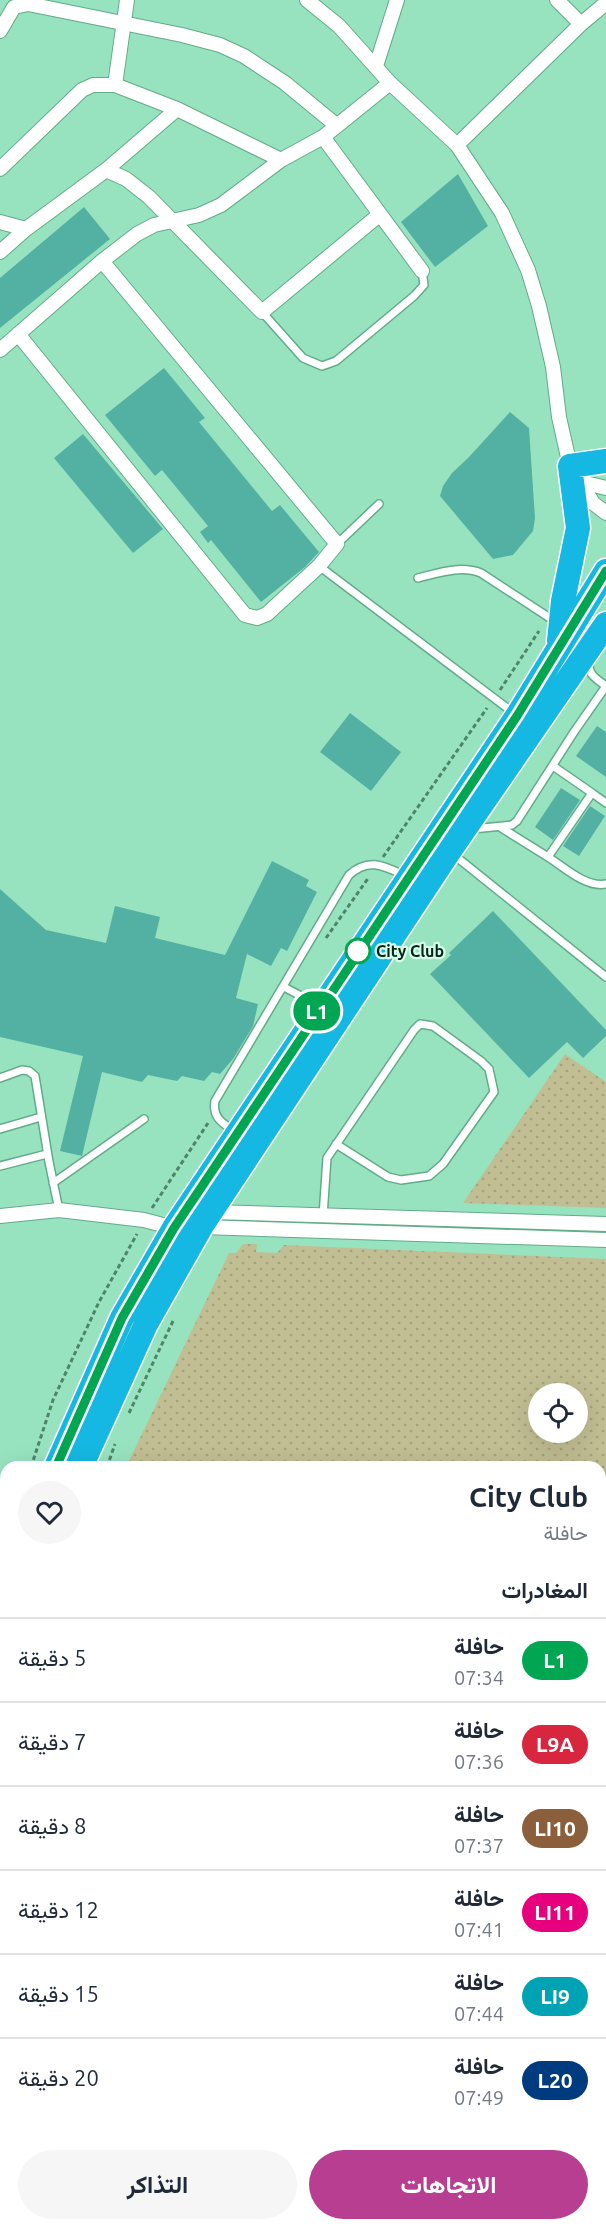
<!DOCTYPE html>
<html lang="ar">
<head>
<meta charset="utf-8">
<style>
  body { margin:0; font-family:Ubuntu,Vazirmatn,sans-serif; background:#f6f6f7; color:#1f2937; direction:rtl; height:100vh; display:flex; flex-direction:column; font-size:22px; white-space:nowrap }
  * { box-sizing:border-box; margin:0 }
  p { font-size:20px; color:#747a83 }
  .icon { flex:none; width:33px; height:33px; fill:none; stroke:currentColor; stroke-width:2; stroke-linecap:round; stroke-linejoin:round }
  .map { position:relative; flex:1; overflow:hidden; direction:ltr }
  .side { position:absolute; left:0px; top:1461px; width:606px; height:770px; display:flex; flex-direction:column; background:#fff; border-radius:18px 18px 0 0; box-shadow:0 6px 24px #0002; direction:rtl }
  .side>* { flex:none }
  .badge { padding:0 12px; border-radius:20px; font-size:21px; line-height:39px }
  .controls { position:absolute; left:528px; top:1383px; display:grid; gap:12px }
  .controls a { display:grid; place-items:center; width:60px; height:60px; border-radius:50%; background:#fff; box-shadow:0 6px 24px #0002; font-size:30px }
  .map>.badge { position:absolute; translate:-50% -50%; box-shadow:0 0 0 3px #fff }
  h2 { padding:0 18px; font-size:22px; line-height:54px }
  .round { display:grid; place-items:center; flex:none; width:63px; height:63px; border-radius:32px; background:#f6f6f7 }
  .head { display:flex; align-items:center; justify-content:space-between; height:102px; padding:0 18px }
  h1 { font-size:28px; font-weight:700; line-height:45px }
  .button { display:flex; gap:12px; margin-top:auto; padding:12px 18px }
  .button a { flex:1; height:69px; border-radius:36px; background:#b83e91; color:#fff; font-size:24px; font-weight:700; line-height:69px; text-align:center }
  .button a+a { background:#f6f6f7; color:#1f2937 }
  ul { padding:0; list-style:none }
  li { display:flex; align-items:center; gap:18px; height:84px; padding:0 18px; border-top:2px solid #e0e1e3 }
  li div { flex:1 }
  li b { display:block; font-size:22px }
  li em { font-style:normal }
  li .badge { min-width:66px; font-weight:700; text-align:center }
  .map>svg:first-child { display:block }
</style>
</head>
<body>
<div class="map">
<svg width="606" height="2230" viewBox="0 0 606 2230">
  <defs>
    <pattern id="grass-dots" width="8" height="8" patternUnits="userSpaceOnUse" patternTransform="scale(1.5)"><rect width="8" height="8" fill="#c2be93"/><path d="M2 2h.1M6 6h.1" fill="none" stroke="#a5a37e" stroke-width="1.8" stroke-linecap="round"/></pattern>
  </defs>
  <rect width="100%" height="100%" fill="#98e3bf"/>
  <!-- grass -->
  <path fill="url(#grass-dots)" fill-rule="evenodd" d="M565 1054 606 1082V1208L463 1203Z
    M243 1244H257L256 1252 277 1253 284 1245 606 1259V1556L600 1555V1467H126L229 1253H236ZM538 1394H578V1432H538Z
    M453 2225 456 2230H86L85 2225Z"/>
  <!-- building -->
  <path fill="#53b1a3" d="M458 174 488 226 435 267 401 222Z
    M84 207 110 239 0 328V278Z
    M164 368 205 418 199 422 272 511 280 505 319 552 305 567 261 602 211 540 208 543 200 532 208 526 162 470 155 476 105 415Z
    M510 412 529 428 535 518 533 531 513 555 493 559 440 496 443 486 452 473 469 457Z
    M83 434 163 529 133 553 54 458Z
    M350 713 401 752 371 791 320 752Z
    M597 726 606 732V777L576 756Z
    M561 788 580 800 553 840 535 827Z
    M590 806 605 816 579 856 563 846Z
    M272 861 309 880 306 886 317 892 287 951 281 948 271 966 247 954 236 998 258 1004 253 1026 233 1059 220 1074 212 1072 204 1081 182 1076 177 1081 148 1075 142 1082 102 1072 82 1156 60 1151 83 1056 0 1037V889L46 930 106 943 115 906 160 917 155 938 225 955Z
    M493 911 606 1030V1036L583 1058 567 1042 529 1078 430 974 451 955 449 953Z"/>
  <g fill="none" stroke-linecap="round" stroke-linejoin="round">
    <defs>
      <path id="lane" d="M262 312 303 358 322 366 336 361 414 296 424 285 422 271
        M337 544 379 504
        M319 566 515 714
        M418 578C439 573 460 565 481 573L556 622
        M592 793 606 803
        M500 827 548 857 592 793 553 766
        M473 829 512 825 517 821 574 732 606 686C598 680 588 675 589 664
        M454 855 606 977
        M548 857C564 867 586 888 606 884
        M284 987 318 1005
        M0 1078 22 1070 29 1071 35 1076 49 1162 59 1210
        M0 1129 41 1117
        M234 1131C222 1123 212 1117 215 1101L349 875C369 857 384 866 406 876
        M0 1166 47 1154
        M53 1183 144 1119
        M323 1216 327 1158 414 1030 420 1024 433 1026 481 1061 489 1069 494 1092 443 1164 429 1176 401 1180 388 1177 336 1144
        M0 1517 6 1499
        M600 1594H606
        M600 1721 606 1722"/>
      <path id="street" d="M307 0 339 26 390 83 457 145 502 213 528 270 539 306 553 367 559 417 570 466 593 503 606 513
        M557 0 581 24
        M0 31 14 7 28 4 182 35 220 45 244 56 285 83 336 125
        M376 66 397 0
        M115 85 127 0
        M323 137 422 271
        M457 145 581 24 606 3
        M0 169 82 90 93 85H115L177 109 281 160
        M106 170 126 179 149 197 262 312 379 215
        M0 222 26 229
        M0 252 26 229 106 170 177 109
        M18 334 245 615 257 618 267 614 319 566 337 544 102 261
        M0 350 102 261 137 234 154 225 199 215 221 205 281 160 323 137 390 83
        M581 482 606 488
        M211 1212 606 1224
        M0 1216 59 1210 144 1220 174 1228
        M201 1227 606 1240
        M600 1869 606 1866
        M600 1932 606 1941
        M0 2185 6 2183
        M533 2224V2230"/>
      <path id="highway" d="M559 641 563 601 578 528 570 466 606 461
        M56 1467 122 1318 174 1228 517 716 606 571
        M81 1467 146 1324 201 1227 449 852 606 624
        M0 1755 6 1703
        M0 2024 6 2088
        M20 2224 21 2230
        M45 2224V2230"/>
    </defs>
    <!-- lane casing -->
    <use href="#lane" stroke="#61ac89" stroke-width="10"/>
    <!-- street casing -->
    <use href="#street" stroke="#61ac89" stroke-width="16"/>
    <!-- highway casing -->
    <use href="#highway" stroke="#fff" stroke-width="27"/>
    <!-- path -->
    <path stroke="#4e846b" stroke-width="3" stroke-dasharray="4.5 3" stroke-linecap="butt" d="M500 690 539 631
      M383 857 487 708
      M326 938 369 877
      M152 1208 208 1123
      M129 1413 174 1319
      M31 1467 53 1400 99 1302 137 1234
      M107 1467 115 1444
      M0 1582 6 1558
      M0 2161 2 2172
      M1 2216 3 2199
      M71 2224V2230"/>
    <!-- lane -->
    <use href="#lane" stroke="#fff" stroke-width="7"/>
    <!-- street -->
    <use href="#street" stroke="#fff" stroke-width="14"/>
    <!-- highway -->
    <use href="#highway" stroke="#15b8e2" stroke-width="24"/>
  </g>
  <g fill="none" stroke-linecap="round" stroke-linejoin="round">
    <defs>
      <path id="line" d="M56 1467 122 1318 174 1228 517 716 606 571"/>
    </defs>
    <!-- line casing -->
    <use href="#line" stroke="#fff" stroke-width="14"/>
    <!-- line -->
    <use href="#line" stroke="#00a651" stroke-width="9"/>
  </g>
  <!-- markers -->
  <circle fill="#fff" stroke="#00a651" stroke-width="3" cx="358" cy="951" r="12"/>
  <g text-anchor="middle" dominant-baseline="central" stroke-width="4.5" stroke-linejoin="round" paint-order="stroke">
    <!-- stop labels -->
    <g font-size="16" font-weight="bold" fill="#042518" stroke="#d6fbe8" text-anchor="start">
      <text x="376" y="951">City Club</text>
    </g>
  </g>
</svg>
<div class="controls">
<a><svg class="icon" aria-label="locate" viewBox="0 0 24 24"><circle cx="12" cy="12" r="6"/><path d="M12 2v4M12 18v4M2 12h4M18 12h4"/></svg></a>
</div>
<b class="badge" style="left:317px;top:1011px;background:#00a651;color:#fff">L1</b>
<section class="side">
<div class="head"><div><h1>City Club</h1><p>حافلة</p></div><a class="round"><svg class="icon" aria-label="heart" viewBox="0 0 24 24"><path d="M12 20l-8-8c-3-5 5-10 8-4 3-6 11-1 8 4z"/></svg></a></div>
<h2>المغادرات</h2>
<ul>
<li><span class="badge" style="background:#00a651;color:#fff">L1</span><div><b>حافلة</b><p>07:34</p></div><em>5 دقيقة</em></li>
<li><span class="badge" style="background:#d7263d;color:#fff">L9A</span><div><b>حافلة</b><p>07:36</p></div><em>7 دقيقة</em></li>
<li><span class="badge" style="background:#8b5e3c;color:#fff">LI10</span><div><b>حافلة</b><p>07:37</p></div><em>8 دقيقة</em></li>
<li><span class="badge" style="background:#e6007e;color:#fff">LI11</span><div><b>حافلة</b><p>07:41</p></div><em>12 دقيقة</em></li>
<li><span class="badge" style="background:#00a3b4;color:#fff">LI9</span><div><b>حافلة</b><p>07:44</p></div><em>15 دقيقة</em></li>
<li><span class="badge" style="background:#003b80;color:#fff">L20</span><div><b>حافلة</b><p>07:49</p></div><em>20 دقيقة</em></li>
</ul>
<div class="button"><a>الاتجاهات</a><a>التذاكر</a></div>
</section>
</div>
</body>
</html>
